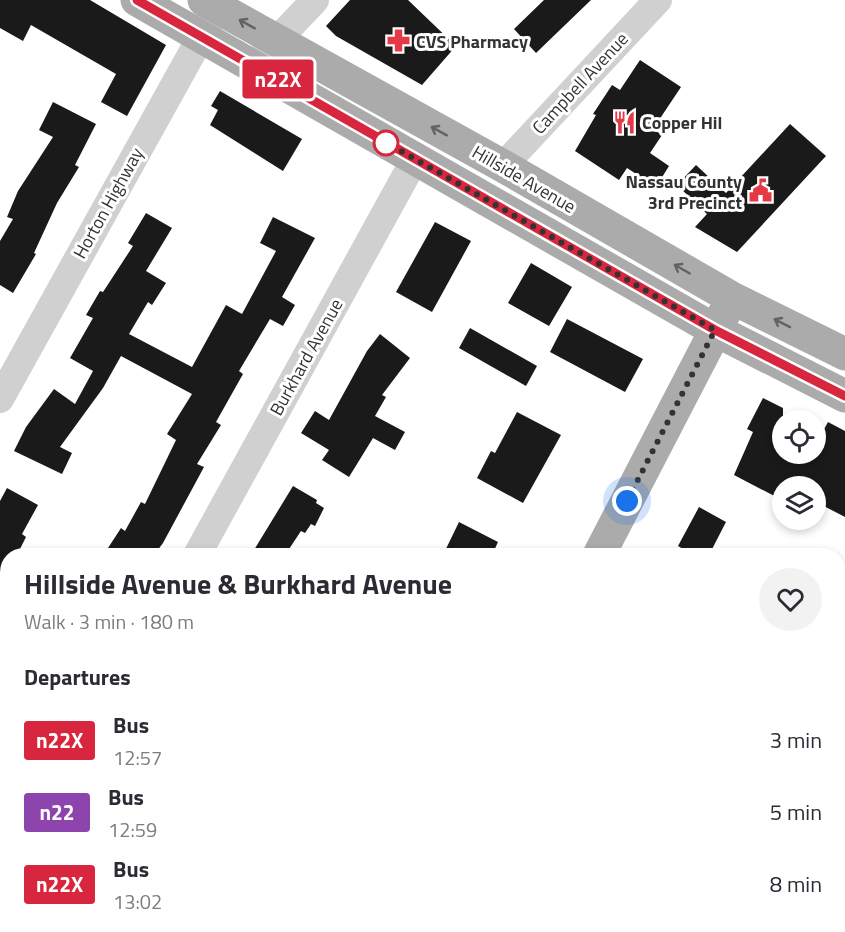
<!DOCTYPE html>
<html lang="en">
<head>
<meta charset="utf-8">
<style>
  body { margin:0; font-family:"Titillium Web",sans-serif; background:#f2f2f3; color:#2b2b33; height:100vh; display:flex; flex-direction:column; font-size:22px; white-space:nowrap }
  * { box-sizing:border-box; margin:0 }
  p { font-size:20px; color:#7c7c81 }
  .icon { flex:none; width:33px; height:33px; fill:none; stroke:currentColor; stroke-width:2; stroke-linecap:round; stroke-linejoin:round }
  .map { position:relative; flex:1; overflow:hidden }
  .panel { position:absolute; left:0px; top:548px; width:846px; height:386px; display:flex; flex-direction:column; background:#fff; border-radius:24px 24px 0 0; box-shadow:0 3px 9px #0003 }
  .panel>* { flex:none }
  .badge { padding:0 12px; border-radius:4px; font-size:21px; line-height:39px }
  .fabs { position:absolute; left:772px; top:410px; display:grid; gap:12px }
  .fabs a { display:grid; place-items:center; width:54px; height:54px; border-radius:50%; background:#fff; box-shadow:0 3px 9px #0003; font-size:30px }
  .you { position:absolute; width:30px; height:30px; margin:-15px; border:4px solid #fff; border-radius:50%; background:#1a73e8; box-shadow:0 0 0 9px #1a73e833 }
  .map>.badge { position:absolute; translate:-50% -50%; box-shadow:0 0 0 3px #fff }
  h2 { padding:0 24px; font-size:22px; line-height:54px }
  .round { display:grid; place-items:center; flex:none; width:63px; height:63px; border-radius:32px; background:#f2f2f3 }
  .summary { display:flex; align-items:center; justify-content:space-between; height:102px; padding:0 24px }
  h1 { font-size:28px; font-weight:700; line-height:45px }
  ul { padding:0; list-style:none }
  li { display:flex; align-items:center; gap:18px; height:72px; padding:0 24px }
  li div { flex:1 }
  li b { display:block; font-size:22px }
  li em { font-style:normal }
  li .badge { min-width:66px; font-weight:700; text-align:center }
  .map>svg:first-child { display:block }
</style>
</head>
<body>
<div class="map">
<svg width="845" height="932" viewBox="0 0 845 932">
  <rect width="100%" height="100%" fill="#fff"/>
  <!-- building -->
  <path fill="#1a1a1a" d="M0 0H90L166 45 127 116 101 102 116 74 31 25 23 41 0 28Z
    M350 0H408L456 46 422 85 336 36 326 26Z
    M544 0H591L536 53 514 29Z
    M640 60 681 87 653 129 662 135 650 153 669 166 656 187 627 168 619 180 575 151 596 115 593 114 612 85 620 90Z
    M220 91 302 139 283 171 210 125 218 110 211 106Z
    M53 102 96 124 75 165 79 167 57 203 34 253 36 254 13 293 0 285V241L13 219 7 217 18 191 53 137 39 130Z
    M790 124 826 156 737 252 695 227 707 214 677 185 696 165 726 193Z
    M146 213 172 228 146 271 166 283 152 305 148 302 129 334 192 367 226 305 242 314 276 251 260 243 273 217 315 238 282 297 295 305 283 326 270 319 239 371 243 374 216 422 221 425 197 464 204 467 163 543 154 555H118L108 548 121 528 125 531 141 502 145 504 176 440 167 434 192 394 121 356 103 388 60 447 72 453 62 474 14 451 26 427 54 389 75 404 93 371 70 358 93 318 86 315 100 291 103 292 133 246 128 243Z
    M435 222 471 241 432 312 396 292Z
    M531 263 572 287 549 326 508 303Z
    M567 319 643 359 625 392 550 352Z
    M470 328 537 366 526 386 459 348Z
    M380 334 410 358 382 395 386 397 375 416 405 432 395 450 373 438 349 477 322 460 329 450 301 433 315 411 329 420 367 351Z
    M763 398 783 408V453H796L808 459 811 453H816V444L828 422 845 431V517L816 502V486H783L782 500 734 475 753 432 747 429Z
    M517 412 561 435 523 503 477 478 491 451 495 453Z
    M293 486 317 500 316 503 324 508 315 526 311 524 305 533 301 531 285 555H251Z
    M7 488 38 505 22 534 26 537 17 555 12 552 8 555V561L0 574V501Z
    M699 507 726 522 709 555H693L678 546Z
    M459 522 498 542 492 555H443Z"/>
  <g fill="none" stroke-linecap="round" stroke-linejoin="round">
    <!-- minor -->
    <path stroke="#d0d0d0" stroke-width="28" d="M261 57 315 0
      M503 166 658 0
      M0 399 212 17
      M197 555 415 159
      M0 719 8 723
      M838 741 845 745
      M0 914 8 900
      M518 926 531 932"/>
    <!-- major -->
    <path stroke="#ababab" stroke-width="33" d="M137 0 715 330 845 396
      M204 0 503 166 732 298 845 354
      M599 555 725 312
      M404 932 408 926"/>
  </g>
  <!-- one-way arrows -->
  <defs><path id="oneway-shaft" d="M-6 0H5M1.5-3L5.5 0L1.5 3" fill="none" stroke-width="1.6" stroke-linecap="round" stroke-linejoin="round" transform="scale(1.5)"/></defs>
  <g stroke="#636363">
    <use href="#oneway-shaft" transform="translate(247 24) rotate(-151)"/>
    <use href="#oneway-shaft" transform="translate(439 131) rotate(-151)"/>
    <use href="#oneway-shaft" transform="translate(682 269) rotate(-150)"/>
    <use href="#oneway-shaft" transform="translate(782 323) rotate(-153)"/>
  </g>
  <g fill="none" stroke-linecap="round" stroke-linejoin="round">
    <defs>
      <path id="line" d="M137 0 715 330 845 396"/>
    </defs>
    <!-- line casing -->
    <use href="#line" stroke="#fff" stroke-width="14"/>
    <!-- line -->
    <use href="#line" stroke="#d7263d" stroke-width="9"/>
    <!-- walk -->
    <path stroke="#333" stroke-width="6" stroke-dasharray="0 10.8" d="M386 143 380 139 715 330 627 501"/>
  </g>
  <!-- icons -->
  <defs>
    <symbol id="pharmacy-bare" viewBox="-9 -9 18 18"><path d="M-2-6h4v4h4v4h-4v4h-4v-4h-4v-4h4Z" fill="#e63946" stroke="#fff" stroke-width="2.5" paint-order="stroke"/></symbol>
    <symbol id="restaurant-bare" viewBox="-9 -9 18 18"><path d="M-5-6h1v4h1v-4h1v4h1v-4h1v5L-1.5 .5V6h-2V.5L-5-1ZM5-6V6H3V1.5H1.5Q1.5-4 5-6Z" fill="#e63946" stroke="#fff" stroke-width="2.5" paint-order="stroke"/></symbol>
    <symbol id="civic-bare" viewBox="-9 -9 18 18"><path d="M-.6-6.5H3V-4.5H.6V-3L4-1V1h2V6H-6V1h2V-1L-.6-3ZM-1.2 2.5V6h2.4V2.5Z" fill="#e63946" stroke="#fff" stroke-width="2.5" paint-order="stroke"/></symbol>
  </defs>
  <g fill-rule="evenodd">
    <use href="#pharmacy-bare" x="382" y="24" width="33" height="33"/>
    <use href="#restaurant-bare" x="608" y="106" width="33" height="33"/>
    <use href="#civic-bare" x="744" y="174" width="33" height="33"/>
  </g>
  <!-- markers -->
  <circle fill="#fff" stroke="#d7263d" stroke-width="3" cx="386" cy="143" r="12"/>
  <g text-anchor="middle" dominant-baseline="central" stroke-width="6" stroke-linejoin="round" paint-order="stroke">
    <!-- poi labels -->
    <g font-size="18" font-weight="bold" fill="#333" stroke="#fff" text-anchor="start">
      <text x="416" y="41">CVS Pharmacy</text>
      <text x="642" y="122">Copper Hil</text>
      <text x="742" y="181" text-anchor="end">Nassau County<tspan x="742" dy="21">3rd Precinct</tspan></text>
    </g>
    <!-- street labels -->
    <g font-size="18" fill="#333" stroke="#fff">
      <text transform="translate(580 83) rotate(-47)">Campbell Avenue</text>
      <text transform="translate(524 179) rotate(30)">Hillside Avenue</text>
      <text transform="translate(108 203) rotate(-61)">Horton Highway</text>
      <text transform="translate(306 357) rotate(-61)">Burkhard Avenue</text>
    </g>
  </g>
</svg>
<div class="fabs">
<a><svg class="icon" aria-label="locate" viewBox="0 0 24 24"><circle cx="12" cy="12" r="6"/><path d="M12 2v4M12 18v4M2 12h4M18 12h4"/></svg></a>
<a><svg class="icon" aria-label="layers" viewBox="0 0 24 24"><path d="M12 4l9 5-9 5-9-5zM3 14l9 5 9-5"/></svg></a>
</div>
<div class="you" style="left:627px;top:501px"></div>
<b class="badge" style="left:278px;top:79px;background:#d7263d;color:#fff">n22X</b>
<section class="panel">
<div class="summary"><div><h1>Hillside Avenue &amp; Burkhard Avenue</h1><p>Walk · 3 min · 180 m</p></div><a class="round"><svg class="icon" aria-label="heart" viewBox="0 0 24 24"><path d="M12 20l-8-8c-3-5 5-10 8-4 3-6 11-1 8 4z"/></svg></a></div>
<h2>Departures</h2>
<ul>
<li><span class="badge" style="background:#d7263d;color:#fff">n22X</span><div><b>Bus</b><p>12:57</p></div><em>3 min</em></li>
<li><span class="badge" style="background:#8e44ad;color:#fff">n22</span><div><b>Bus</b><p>12:59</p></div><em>5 min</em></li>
<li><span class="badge" style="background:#d7263d;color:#fff">n22X</span><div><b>Bus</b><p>13:02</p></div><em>8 min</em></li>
</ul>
</section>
</div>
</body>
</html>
